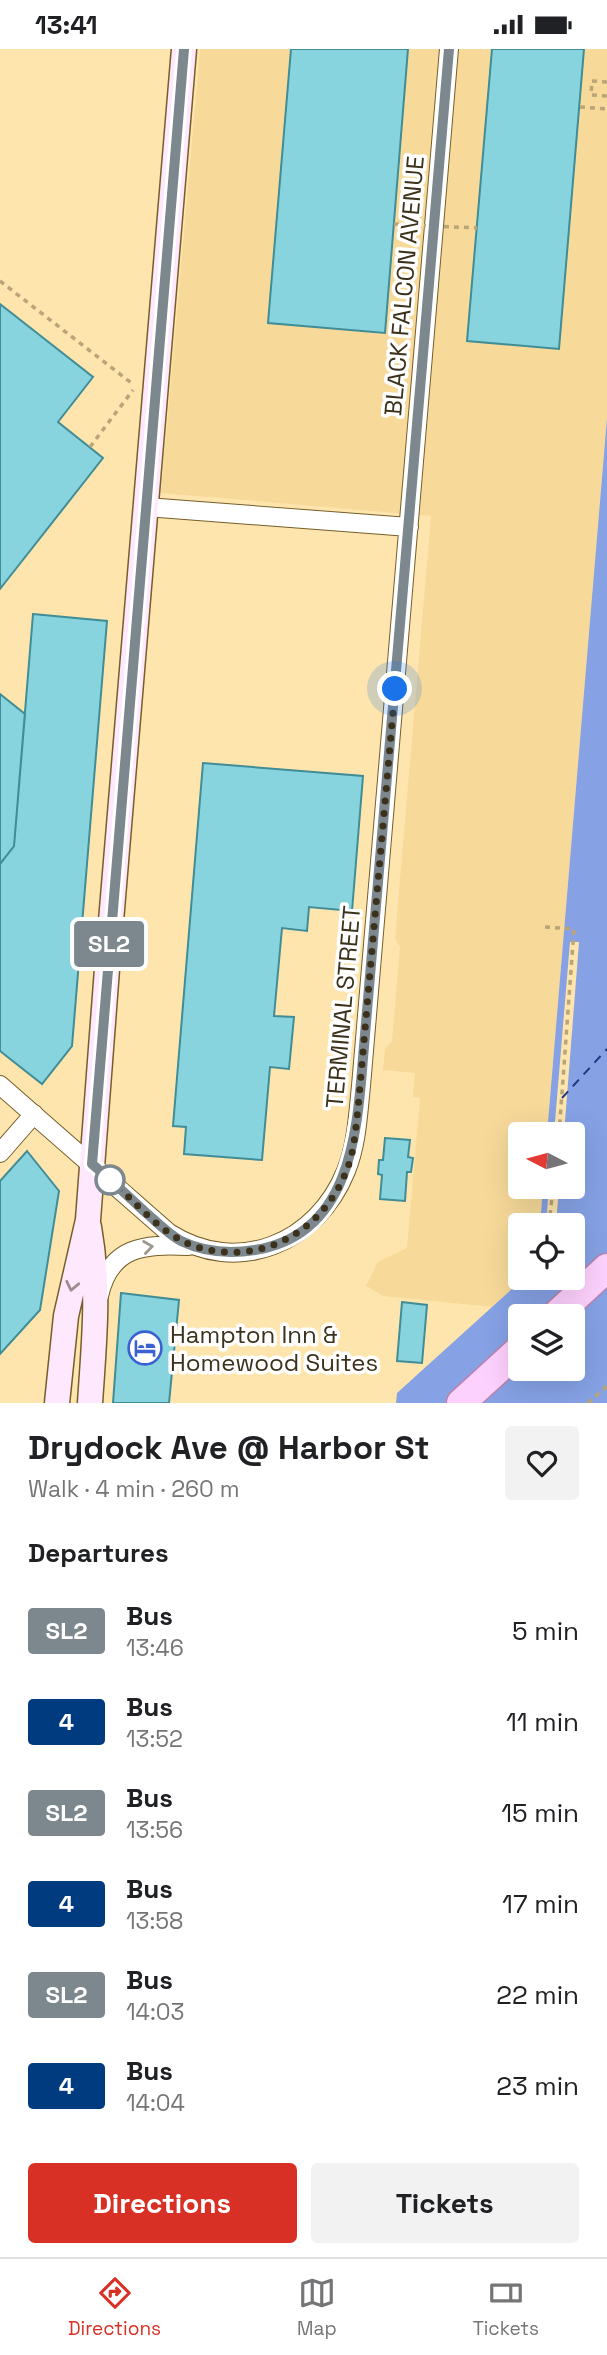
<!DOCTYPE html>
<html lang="en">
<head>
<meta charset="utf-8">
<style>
  body { margin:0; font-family:"Space Grotesk",sans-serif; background:#f2f2f2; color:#202124; height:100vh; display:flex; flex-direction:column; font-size:26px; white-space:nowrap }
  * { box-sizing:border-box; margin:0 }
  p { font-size:23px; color:#757577 }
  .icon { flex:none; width:38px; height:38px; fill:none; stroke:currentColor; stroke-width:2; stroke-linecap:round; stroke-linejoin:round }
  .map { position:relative; height:1354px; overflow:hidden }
  .panel { display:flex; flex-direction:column; background:#fff; flex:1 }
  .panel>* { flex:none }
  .badge { padding:0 14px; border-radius:5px; font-size:24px; line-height:46px }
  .needle { width:46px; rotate:276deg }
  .fabs { position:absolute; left:508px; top:1073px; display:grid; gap:14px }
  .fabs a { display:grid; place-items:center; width:77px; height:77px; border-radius:7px; background:#fff; box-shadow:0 7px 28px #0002; font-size:35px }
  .you { position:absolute; width:35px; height:35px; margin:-18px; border:5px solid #fff; border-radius:50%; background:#1a73e8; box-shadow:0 0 0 10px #1a73e833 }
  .map>.badge { position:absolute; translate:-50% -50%; box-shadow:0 0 0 4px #fff }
  h2 { padding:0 28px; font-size:26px; line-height:63px }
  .round { display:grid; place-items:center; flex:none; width:74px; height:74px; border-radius:7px; background:#f2f2f2 }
  .overview { display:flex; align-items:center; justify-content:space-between; height:119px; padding:0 28px }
  h1 { font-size:33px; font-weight:700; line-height:52px }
  .action { display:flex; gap:14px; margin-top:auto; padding:14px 28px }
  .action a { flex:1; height:80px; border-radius:7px; background:#d93025; color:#fff; font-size:28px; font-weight:700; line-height:80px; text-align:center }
  .action a+a { background:#f2f2f2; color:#202124 }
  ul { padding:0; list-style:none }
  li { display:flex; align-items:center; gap:21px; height:91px; padding:0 28px }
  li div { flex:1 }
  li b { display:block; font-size:26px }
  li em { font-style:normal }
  li .badge { min-width:77px; font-weight:700; text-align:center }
  .status { display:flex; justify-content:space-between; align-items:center; height:49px; padding:0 35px; background:#fff; direction:ltr }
  .status svg { height:19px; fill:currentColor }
  .menu { display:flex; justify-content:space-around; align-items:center; height:98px; border-top:2px solid #e0e0e0; background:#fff; font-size:19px; color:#757577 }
  .menu a { display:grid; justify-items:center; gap:4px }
  .menu .active { color:#d93025 }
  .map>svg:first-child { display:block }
</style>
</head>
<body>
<div class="status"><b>13:41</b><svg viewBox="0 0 49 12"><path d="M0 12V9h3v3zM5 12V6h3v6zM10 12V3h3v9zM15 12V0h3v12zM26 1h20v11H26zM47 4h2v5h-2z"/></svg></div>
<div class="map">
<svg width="607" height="1354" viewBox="0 0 607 1354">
  <rect width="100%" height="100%" fill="#fee5ad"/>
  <!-- built -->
  <path fill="#f7da9a" d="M200 0H607V369L547 1085H520V1138H543L540 1176H520V1228L524 1229 492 1258 383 1247 366 1237 378 1213 407 1199 420 1049 413 1048 415 1024 383 1021 385 1000 392 992 400 898 395 889 431 467 161 444Z"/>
  <!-- water -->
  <path fill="#86a2e5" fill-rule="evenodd" d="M607 369V1354H396L397 1344 524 1229 572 1228V1176H540L543 1138H572V1085H547ZM520 1267H572V1320H520Z"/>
  <!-- pier -->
  <path fill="#fee5ad" d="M570 893H579L564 1085H554Z
    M549 1138H559L556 1176H546Z"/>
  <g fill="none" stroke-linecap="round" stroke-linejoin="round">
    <!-- ferry -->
    <path stroke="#203986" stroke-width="2" stroke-dasharray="9 7" stroke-linecap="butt" d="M562 1049 607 1000"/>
  </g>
  <!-- building -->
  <path fill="#87d4de" stroke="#408d97" stroke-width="2" d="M291 0H408L385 284 268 274Z
    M492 0H584L559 300 467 292Z
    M0 255 93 328 58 373 103 409 0 540Z
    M33 565 107 572 72 997 42 1035 0 1002V815L14 797Z
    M0 645 25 665 14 797 0 815Z
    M203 714 363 727 352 862 309 858 307 882 282 879 274 967 294 968 289 1020 270 1018 262 1111 184 1105 186 1078 173 1077Z
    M385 1089 410 1091 408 1108 413 1109 411 1123H407L405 1152 380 1150 382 1126 378 1125 379 1111H383Z
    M27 1102 59 1142 40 1261 0 1305V1132Z
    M121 1244 179 1251 169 1354H113Z
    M402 1253 427 1256 422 1314 397 1312Z"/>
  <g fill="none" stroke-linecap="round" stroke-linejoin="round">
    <defs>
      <path id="street" d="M146 458 409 478
        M0 1036 169 1184C238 1228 317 1194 346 1122 357 1095 358 1065 361 1037L449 0
        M0 1104 34 1065
        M99 1247C110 1197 144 1195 188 1197"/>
      <path id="secondary" d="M89 1178C100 1240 94 1293 90 1354
        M57 1354 66 1267 88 1171 107 920 184 0"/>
      <path id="primary" d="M555 1267 607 1219
        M461 1354 520 1300"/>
    </defs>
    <!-- street casing -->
    <use href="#street" stroke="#755e29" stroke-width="20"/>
    <!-- secondary casing -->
    <use href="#secondary" stroke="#755e29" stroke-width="27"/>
    <!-- primary casing -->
    <use href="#primary" stroke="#b885ae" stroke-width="31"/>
    <!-- path -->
    <path stroke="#b9a579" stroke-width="3.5" stroke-dasharray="5 5" stroke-linecap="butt" d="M607 33 592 32 591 46 607 47
      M580 58 607 60
      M0 232 134 336
      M90 398 133 341
      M545 878 574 880 559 1085
      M549 1176 553 1138
      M518 1198H520
      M588 1354 607 1337"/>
    <!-- street -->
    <use href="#street" stroke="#fff" stroke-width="18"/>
    <!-- secondary -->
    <use href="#secondary" stroke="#fee8fe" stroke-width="24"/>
    <!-- primary -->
    <use href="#primary" stroke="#fdd1fd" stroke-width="28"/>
    <!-- path-bridge -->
    <path stroke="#b9a579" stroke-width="3.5" stroke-dasharray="5 5" stroke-linecap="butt" d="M394 175 477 179"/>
  </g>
  <!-- one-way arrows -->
  <defs><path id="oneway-chevron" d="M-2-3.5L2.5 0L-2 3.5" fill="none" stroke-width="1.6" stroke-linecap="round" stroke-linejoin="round" transform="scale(1.75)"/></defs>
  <use stroke="#9e988e" href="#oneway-chevron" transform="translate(148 1198) rotate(-8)"/>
  <use stroke="#9d8d8d" href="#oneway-chevron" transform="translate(72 1237) rotate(102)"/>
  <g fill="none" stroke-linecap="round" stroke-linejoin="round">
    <defs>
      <path id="line" d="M184 0 92 1115C110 1130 127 1146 144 1162 156 1172 167 1184 181 1192 204 1203 230 1205 255 1201 350 1186 357 1086 363 1009L449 0"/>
    </defs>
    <!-- line casing -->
    <use href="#line" stroke="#fff" stroke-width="16"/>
    <!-- line -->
    <use href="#line" stroke="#7c878e" stroke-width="10"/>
    <!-- walk -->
    <path stroke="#3c321c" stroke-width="7" stroke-dasharray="0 12.6" d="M110 1131C133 1150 153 1176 179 1190 197 1201 220 1204 241 1203 295 1199 337 1159 351 1108 355 1092 356 1076 358 1060L395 640"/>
  </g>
  <!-- icons -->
  <defs>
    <symbol id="hotel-ring" viewBox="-11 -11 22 22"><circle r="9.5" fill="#fff" stroke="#3a61d2" stroke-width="1.5"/><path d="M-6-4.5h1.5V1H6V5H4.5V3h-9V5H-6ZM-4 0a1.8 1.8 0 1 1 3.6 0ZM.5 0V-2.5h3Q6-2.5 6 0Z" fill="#3a61d2"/></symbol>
  </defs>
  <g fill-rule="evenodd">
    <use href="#hotel-ring" x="126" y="1280" width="38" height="38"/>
  </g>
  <!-- markers -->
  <circle fill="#fff" stroke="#7c878e" stroke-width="3.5" cx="110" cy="1131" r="14"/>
  <g text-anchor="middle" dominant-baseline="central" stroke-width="7" stroke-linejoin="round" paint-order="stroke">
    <!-- street labels -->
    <g font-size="24" fill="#3c321c" stroke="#fff">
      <text transform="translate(404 237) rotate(-85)">BLACK FALCON AVENUE</text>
      <text transform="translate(343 958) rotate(-85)">TERMINAL STREET</text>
    </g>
    <!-- poi labels -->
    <g font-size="24" fill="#3c321c" stroke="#fff" text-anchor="start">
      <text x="170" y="1285">Hampton Inn &amp;<tspan x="170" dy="28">Homewood Suites</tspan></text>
    </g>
  </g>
</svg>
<div class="fabs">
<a><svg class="needle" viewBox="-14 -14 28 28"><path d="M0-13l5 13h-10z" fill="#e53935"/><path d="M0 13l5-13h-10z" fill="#757577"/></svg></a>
<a><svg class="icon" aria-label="locate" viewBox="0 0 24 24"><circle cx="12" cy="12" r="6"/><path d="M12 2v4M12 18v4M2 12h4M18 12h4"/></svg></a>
<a><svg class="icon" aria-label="layers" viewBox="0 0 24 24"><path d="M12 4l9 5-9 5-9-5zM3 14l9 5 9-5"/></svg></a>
</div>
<div class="you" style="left:395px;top:640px"></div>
<b class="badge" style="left:109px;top:895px;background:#7c878e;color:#fff">SL2</b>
</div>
<section class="panel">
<div class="overview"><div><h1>Drydock Ave @ Harbor St</h1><p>Walk · 4 min · 260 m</p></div><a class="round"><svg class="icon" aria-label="heart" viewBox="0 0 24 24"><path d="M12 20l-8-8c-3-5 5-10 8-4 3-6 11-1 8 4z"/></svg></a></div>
<h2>Departures</h2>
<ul>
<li><span class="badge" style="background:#7c878e;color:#fff">SL2</span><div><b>Bus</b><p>13:46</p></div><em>5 min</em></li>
<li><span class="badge" style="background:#003b80;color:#fff">4</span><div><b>Bus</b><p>13:52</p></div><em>11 min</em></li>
<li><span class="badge" style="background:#7c878e;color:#fff">SL2</span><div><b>Bus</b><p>13:56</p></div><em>15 min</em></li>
<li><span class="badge" style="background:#003b80;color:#fff">4</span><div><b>Bus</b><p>13:58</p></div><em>17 min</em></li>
<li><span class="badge" style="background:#7c878e;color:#fff">SL2</span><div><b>Bus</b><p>14:03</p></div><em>22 min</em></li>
<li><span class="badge" style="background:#003b80;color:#fff">4</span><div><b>Bus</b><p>14:04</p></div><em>23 min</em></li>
</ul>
<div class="action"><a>Directions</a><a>Tickets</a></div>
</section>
<nav class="menu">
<a class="active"><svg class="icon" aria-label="directions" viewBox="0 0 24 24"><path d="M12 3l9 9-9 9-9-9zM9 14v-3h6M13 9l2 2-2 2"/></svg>Directions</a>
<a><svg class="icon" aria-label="map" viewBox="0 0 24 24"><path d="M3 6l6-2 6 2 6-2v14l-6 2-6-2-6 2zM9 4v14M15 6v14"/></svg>Map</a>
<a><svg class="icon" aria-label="tickets" viewBox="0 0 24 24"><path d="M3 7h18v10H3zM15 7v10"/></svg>Tickets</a>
</nav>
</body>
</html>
